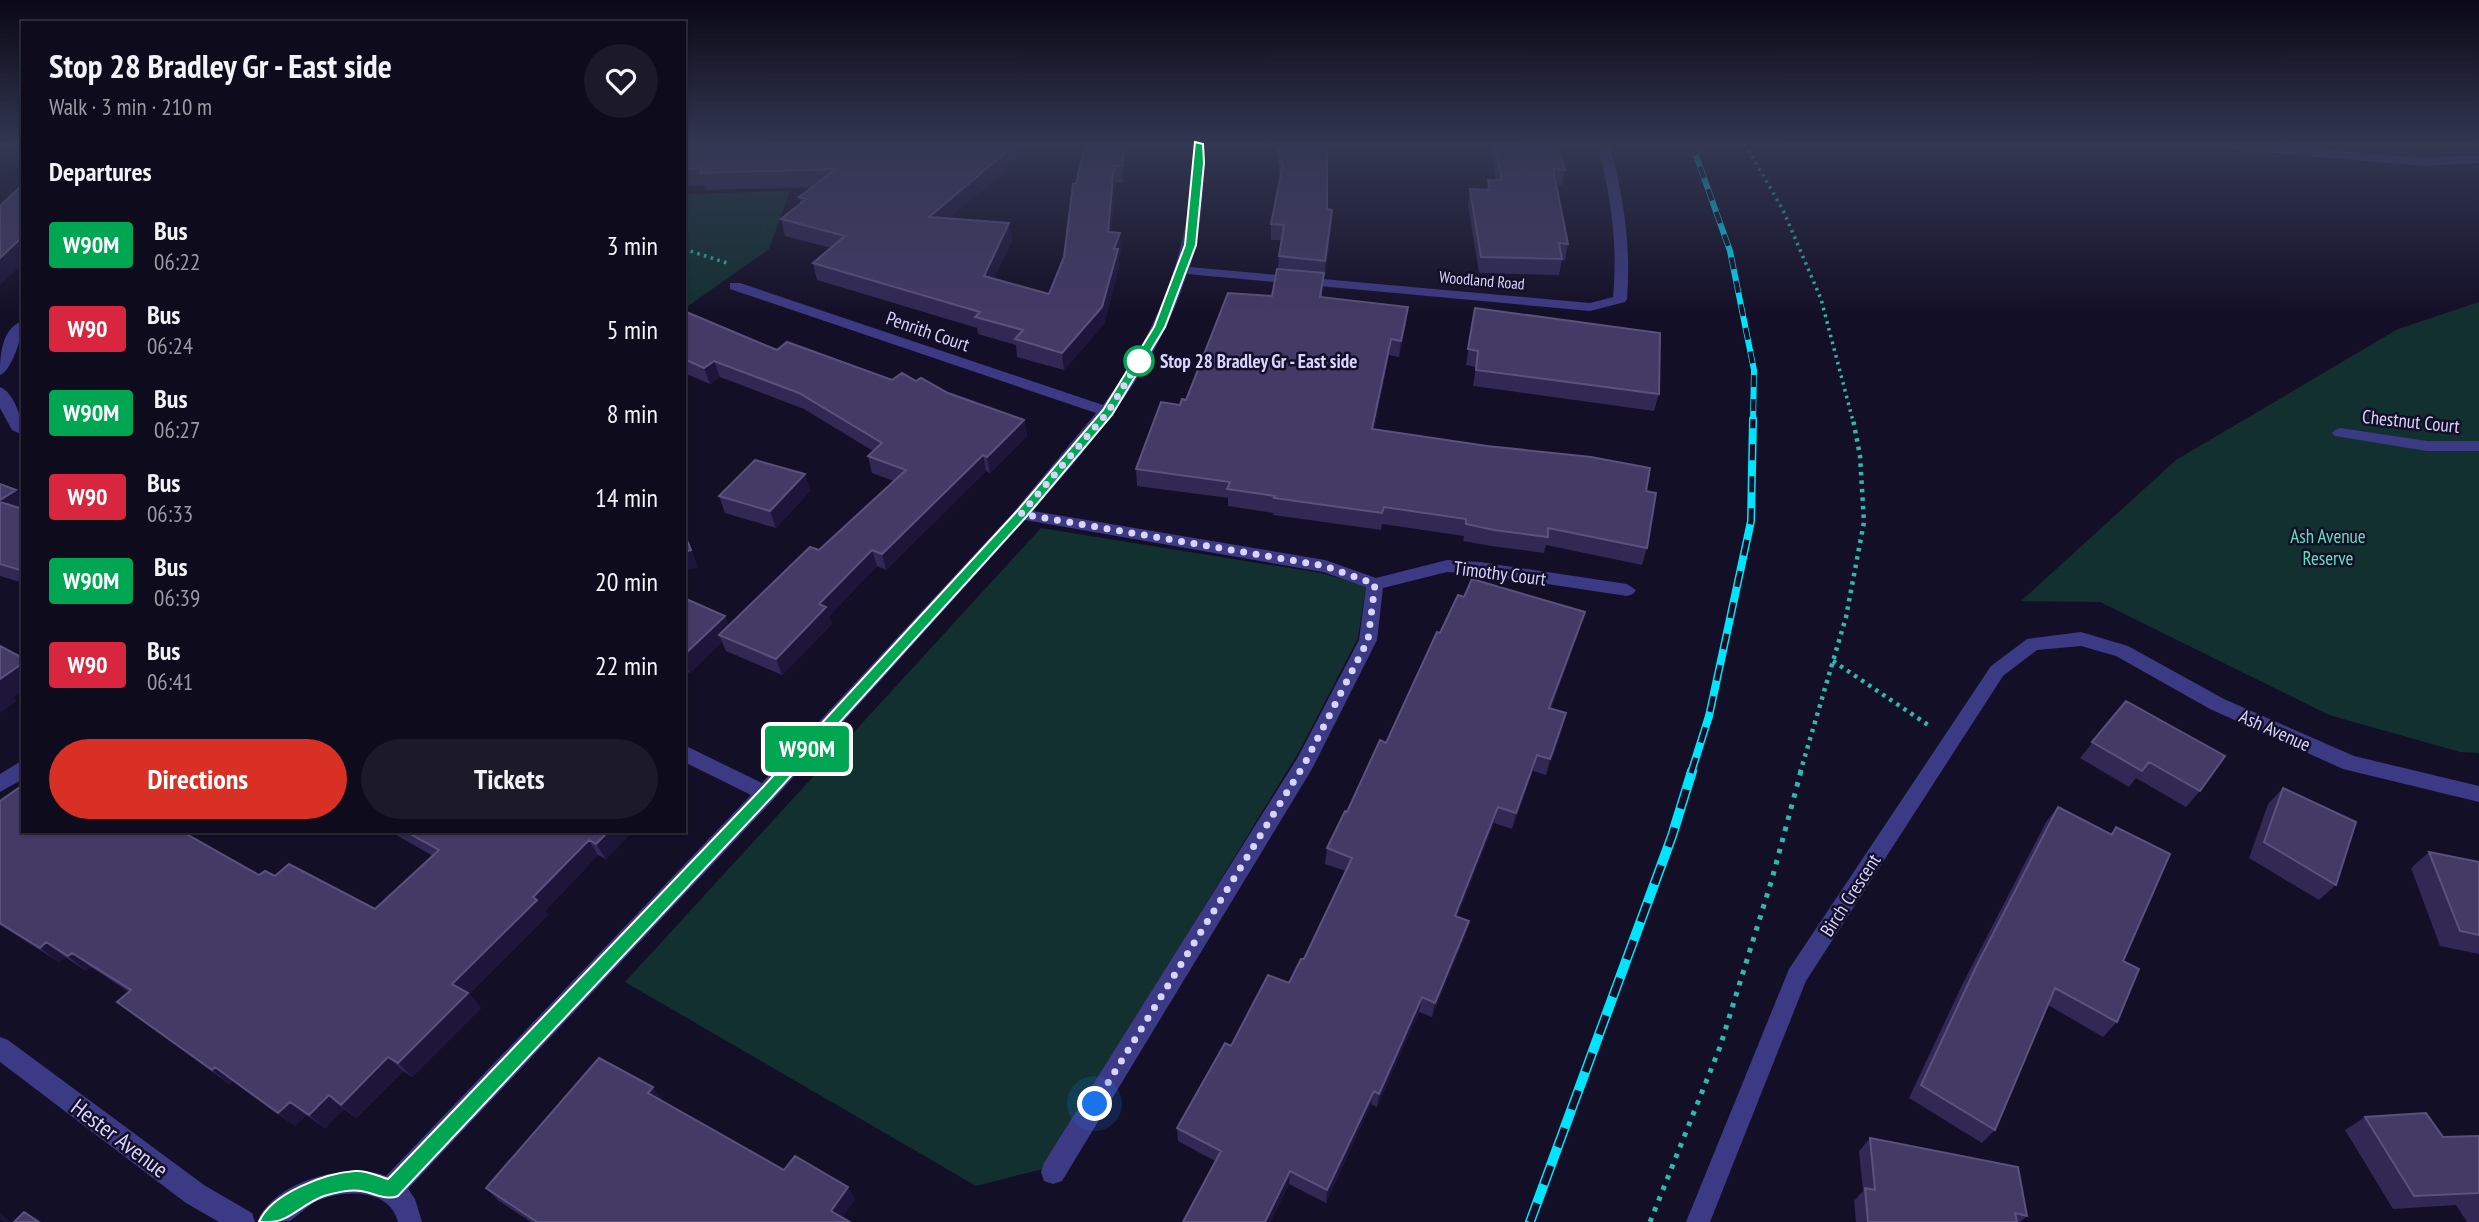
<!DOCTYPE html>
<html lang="en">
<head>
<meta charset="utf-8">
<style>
  body { margin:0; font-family:"PT Sans Narrow",sans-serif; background:#1c1929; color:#f1f3f6; height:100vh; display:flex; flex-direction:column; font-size:26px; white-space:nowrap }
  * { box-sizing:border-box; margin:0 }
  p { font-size:23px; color:#9b9ba3 }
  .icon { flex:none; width:38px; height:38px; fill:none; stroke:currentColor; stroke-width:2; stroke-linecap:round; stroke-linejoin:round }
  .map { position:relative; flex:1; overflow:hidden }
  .sheet { position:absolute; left:21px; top:21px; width:665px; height:812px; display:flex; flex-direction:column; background:#0e0b1c; border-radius:0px; box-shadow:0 2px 5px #0004,0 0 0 2px #2e2b3b }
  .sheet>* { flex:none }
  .badge { padding:0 14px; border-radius:5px; font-size:24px; line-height:46px }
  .you { position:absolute; width:35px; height:35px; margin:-18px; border:5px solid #fff; border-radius:50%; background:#1a73e8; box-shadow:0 0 0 10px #1a73e833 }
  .map>.badge { position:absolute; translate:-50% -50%; box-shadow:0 0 0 4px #fff }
  h2 { padding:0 28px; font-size:26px; line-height:63px }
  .round { display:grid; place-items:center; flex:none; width:74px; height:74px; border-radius:37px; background:#1c1929 }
  .headline { display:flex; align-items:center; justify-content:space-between; height:119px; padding:0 28px }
  h1 { font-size:33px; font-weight:800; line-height:52px }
  .action { display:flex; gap:14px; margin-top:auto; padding:14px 28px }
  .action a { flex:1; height:80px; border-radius:42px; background:#d93025; color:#fff; font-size:28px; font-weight:800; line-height:80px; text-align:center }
  .action a+a { background:#1c1929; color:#f1f3f6 }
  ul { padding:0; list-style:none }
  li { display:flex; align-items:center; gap:21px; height:84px; padding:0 28px }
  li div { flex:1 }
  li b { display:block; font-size:26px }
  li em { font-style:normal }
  li .badge { min-width:77px; font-weight:700; text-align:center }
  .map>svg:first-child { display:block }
</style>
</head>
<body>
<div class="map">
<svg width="2479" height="1222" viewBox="0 0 2479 1222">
  <rect width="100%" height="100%" fill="#130f26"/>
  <!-- green -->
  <path fill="#12302f" d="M790 191 769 249 684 309V194Z
    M2479 302V753L2460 752 2329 715 2100 602 2021 601 2176 460 2398 329Z
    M1041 528 1321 573 1366 586 1358 638 1300 750 1043 1169 976 1186 625 982Z"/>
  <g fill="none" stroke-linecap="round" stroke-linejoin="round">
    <!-- path-far2 -->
    <path stroke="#2fb8b0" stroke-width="3.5" stroke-dasharray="2.5 4.5" stroke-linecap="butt" d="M1745 144 1783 210 1821 299 1853 421
      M684 249 727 263"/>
    <!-- path-far1 -->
    <path stroke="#2fb8b0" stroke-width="4.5" stroke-dasharray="3.5 5" stroke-linecap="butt" d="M1833 661 1928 725
      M1800 773 1846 617 1864 522 1860 456 1853 419"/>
    <!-- path -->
    <path stroke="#2fb8b0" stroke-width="5" stroke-dasharray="4.5 7" stroke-linecap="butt" d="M1650 1222 1720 1047 1772 879 1801 771"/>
    <!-- minor -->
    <path fill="#3d3a85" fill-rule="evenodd" d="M1192 144H1204C1205 186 1202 227 1190 267L1590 303 1613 297C1618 244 1611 195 1597 144H1609C1624 195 1631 246 1627 299L1625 302 1590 311 1187 274C1158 367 1095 439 1033 511L1325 560 1376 578 1447 560 1480 562 1627 584 1636 590 1633 594 1627 596 1480 574 1447 572 1383 588 1377 640 1312 769 1062 1181 1053 1184 1044 1181 1041 1172 1044 1163 1298 757 1359 640 1366 587 1323 572 1025 520 773 800 408 1189 415 1199 422 1222H398C390 1188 343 1189 317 1201 307 1206 299 1215 290 1221 282 1222 266 1222 257 1222 274 1181 348 1161 386 1176L751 795 684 762V745L762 783 1011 515 1096 413 730 289V283H740L1103 405C1161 328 1194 241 1192 144Z
      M2211 144H2260L2423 158 2479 155V163L2423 166 2217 148Z
      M23 321C23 334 12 371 0 375 0 356 1 328 23 321Z
      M0 387C14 392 23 421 23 435L12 430 0 408Z
      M2340 428 2427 441H2479V451H2427L2335 436 2332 433 2335 430Z
      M2081 632 2128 646 2224 699 2354 756 2479 786V802L2343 769 2210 709 2116 656 2081 646 2037 650 2003 676 1806 981 1710 1222H1686L1789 969 1991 666 2027 639Z
      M23 760V779L0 792V774Z
      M0 1037 8 1040 204 1185 252 1213 255 1222H219L186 1203 0 1062Z"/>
    <defs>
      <path id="rail-far2" d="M1692 144 1730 251 1754 370 1753 421"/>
      <path id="rail-far1" d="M1691 773 1709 716 1751 521 1753 419"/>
      <path id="rail" d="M1530 1222 1672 836 1692 771"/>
    </defs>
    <!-- rail-far2 casing -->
    <use href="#rail-far2" stroke="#00e5ff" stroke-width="6"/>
    <!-- rail-far1 casing -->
    <use href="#rail-far1" stroke="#00e5ff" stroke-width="8"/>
    <!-- rail casing -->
    <use href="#rail" stroke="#00e5ff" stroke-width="10"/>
    <!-- rail-far2 -->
    <use href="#rail-far2" stroke="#130f26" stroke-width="4.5" stroke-dasharray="12" stroke-linecap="butt"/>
    <!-- rail-far1 -->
    <use href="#rail-far1" stroke="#130f26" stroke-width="5" stroke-dasharray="16" stroke-linecap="butt"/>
    <!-- rail -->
    <use href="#rail" stroke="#130f26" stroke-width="7" stroke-dasharray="20" stroke-linecap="butt"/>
  </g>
  <!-- wall -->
  <path fill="#312854" d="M688 144H1021L1016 160H1009L1006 170 950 218 1009 223 1012 240 994 278 1049 294 1064 257 1076 184 1129 144 1123 183H1115L1111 232 1121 250 1119 257V267L1104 324 1064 370 1017 357 1016 345 978 334 977 328 817 280 813 263 831 248 785 236 781 219 801 203 799 197 813 187 705 190 704 185 684 186V152Z
    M1276 144H1327V209L1332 225 1325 276H1323L1322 297 1408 307 1406 323 1399 357 1389 355 1374 429 1646 491 1647 548 1642 565 1546 545 1544 553 1491 546 1463 541 1464 536 1382 524 1381 530 1273 515 1274 513 1228 506V498L1137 486 1136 469 1180 405 1186 400 1272 296 1278 269 1279 256 1281 240H1271V224L1280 178Z
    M1489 144H1558L1565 170 1562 185H1557L1568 244 1565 260H1562L1559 275 1479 273 1468 205 1470 189 1487 190 1488 180H1496Z
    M1475 308 1659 394 1654 411 1473 386 1476 367 1466 365Z
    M684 311 777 350 892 380 916 381 1024 420 1027 436 990 473 986 471 886 570 877 566 829 616 832 624 782 675 726 651 722 642 690 673 684 670V598L729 626 819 550 894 481 872 473 868 456 873 451 804 409 720 377 710 384 684 373Z
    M805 474 810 491 776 528 725 513 719 496Z
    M0 484 16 490 23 498V583L0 576Z
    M1464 597 1585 612 1580 628 1551 709 1562 730 1546 775 1533 771 1512 829 1494 823 1457 917 1469 921 1465 936 1432 1017 1419 1012 1377 1107 1371 1104 1326 1203 1289 1184 1270 1222H1183L1215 1161 1178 1141 1177 1128 1231 1046 1289 983 1304 959 1346 871 1325 864 1327 848 1386 743 1440 633Z
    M2126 701 2200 791 2186 807 2136 778 2129 787 2080 758Z
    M2283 788 2336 885 2319 900 2249 858 2268 804Z
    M0 801 23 831H195L189 836 259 875 275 876 375 909 433 856 389 831H633L606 859 598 855 545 911 548 915 469 994 481 1008 412 1077 403 1071 356 1118 344 1109 325 1128 306 1115 295 1126 232 1081 229 1084 117 1002 129 992 91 967 86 971 65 957 59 962 0 925Z
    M2058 807 2110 834 2116 827 2123 961 2117 1022 2103 1037 2048 1005 1995 1130 1982 1143 1909 1098 1964 981 2046 822Z
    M2429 852 2479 862V954L2440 946 2411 868Z
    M663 1101 784 1170 848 1187 855 1200 842 1217 850 1222H531L499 1201 486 1188Z
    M2365 1117 2443 1137 2479 1136V1222H2467L2456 1205 2393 1209 2345 1130Z
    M1870 1138 2027 1216 2020 1222H1856L1854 1201 1863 1191 1859 1151Z"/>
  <!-- shaded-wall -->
  <path fill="#1d163a" d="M1007 144 1009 160 1006 170 932 234 929 217Z
    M1014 144H1021L1016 160Z
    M1125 144H1129L1123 183 1122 166Z
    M1114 166 1115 183 1110 249 1108 232Z
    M1332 210V225L1325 276V261Z
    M1009 223 1012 240 987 293 984 276Z
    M1120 233 1121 250 1119 257V267L1104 324 1064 370 1062 353 1114 249Z
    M23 236V264L0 285V258Z
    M1408 307 1406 323 1399 357 1401 341Z
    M1391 339 1389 355 1371 445 1372 429Z
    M714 361 720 377 710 384 704 368Z
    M1024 420 1027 436 990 473 987 457Z
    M983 455 986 471 886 570 882 554Z
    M805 474 810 491 776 528 770 511Z
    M16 490 23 498V512L0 503V500Z
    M685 533 698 567 684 571V552Z
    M872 550 877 566 829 616 832 624 782 675 776 659 819 604Z
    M1585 612 1580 628 1545 724 1549 708Z
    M725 616 732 632 719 635 722 642 690 673 684 660V655Z
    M23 663V691L14 697 17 701 0 713V679Z
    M1566 713 1562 730 1546 775 1550 759Z
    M1537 755 1533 771 1512 829 1516 813Z
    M1498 807 1494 823 1452 931 1455 916Z
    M175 831H195L184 840Z
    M609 831H633L606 859 596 844Z
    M589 840 598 855 545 911 548 915 469 994 481 1008 412 1077 398 1063 452 984Z
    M1469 921 1465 936 1432 1017 1435 1003Z
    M46 942 65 957 59 962 40 948Z
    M72 953 91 967 86 971 68 956Z
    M1422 997 1419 1012 1377 1107 1379 1094Z
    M388 1057 403 1071 356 1118 341 1105Z
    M215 1067 232 1081 229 1084 212 1070Z
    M653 1087 663 1101 648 1093Z
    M1374 1091 1371 1104 1326 1203 1327 1190Z
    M329 1095 344 1109 325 1128 309 1115Z
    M290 1102 306 1115 295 1126 278 1113Z
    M1290 1171 1289 1184 1270 1222H1265Z
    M848 1187 855 1200 839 1222 831 1211Z
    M0 1214 11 1222H4L0 1219Z"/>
  <!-- building -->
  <path fill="#433a66" stroke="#5a527e" stroke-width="2" d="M688 144H1007L1004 154 929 217 1009 223 984 276 1049 294 1064 257 1073 184H1076L1085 144H1125L1122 166H1114L1108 232 1120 233 1114 249H1118L1102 307 1062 353 1015 339 1023 330 975 317 980 312 813 263 845 236 781 219 806 199 799 197 836 169 700 173 702 168 684 169V152Z
    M1278 144H1327V209L1332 210 1325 261 1279 256 1284 225 1271 224 1283 163H1280Z
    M1494 144H1558L1565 170 1553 169 1568 244 1559 243 1562 259 1481 257 1470 189 1490 190 1488 180H1502Z
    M23 184V236L0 258V206Z
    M1277 269 1324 273 1320 297 1408 307 1401 341 1391 339 1372 429 1487 446 1591 457 1650 468 1646 491 1656 493 1647 548 1548 528V537L1494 530 1466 524V519L1384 507 1382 513 1274 498 1275 496 1227 489 1230 482 1136 469 1161 402 1180 405 1182 399 1186 400 1228 293 1272 296Z
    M1475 308 1660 333 1659 394 1476 370 1478 351 1468 349Z
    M684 311 777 350 787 342 892 380 902 373 916 381 921 378 948 393 1024 420 987 457 983 455 882 554 872 550 819 604 826 607 776 659 719 635 810 547 819 550 906 470 868 456 882 443 799 393 714 361 704 368 684 359Z
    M755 460 805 474 770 511 719 496Z
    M0 484 16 490 0 500Z
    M0 502 23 509V571L0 564Z
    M684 533 691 550 684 552Z
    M1472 579 1585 612 1549 708 1566 713 1550 759 1537 755 1516 813 1498 807 1455 916 1469 921 1435 1003 1422 997 1379 1094 1374 1091 1327 1190 1290 1171 1265 1222H1183L1221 1151 1177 1128 1225 1043 1231 1046 1268 975 1289 983 1301 959H1304L1352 858 1327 848 1345 811 1347 812 1380 740 1386 743 1437 632 1440 633 1458 595 1464 597Z
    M684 598 725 616 684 655Z
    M0 646 23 658V663L0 679Z
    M2126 701 2225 756 2200 791 2149 762 2142 771 2092 742Z
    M23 785V831H181L259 875 265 871 275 876 289 864 375 909 439 850 405 831H609L596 844 589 840 533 897 537 900 452 984 468 993 398 1063 388 1057 341 1105 329 1095 309 1115 290 1102 278 1113 215 1067 212 1070 117 1002 131 990 72 953 68 956 46 942 40 948 0 923V801Z
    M2283 788 2356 822 2336 885 2264 842Z
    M2058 807 2112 835 2116 827 2170 854 2123 961 2139 969 2117 1022 2055 988 1995 1130 1921 1085 1976 967Z
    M2429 852 2479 862V935L2460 931Z
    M599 1058 653 1087 648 1093 784 1170 795 1156 848 1187 831 1211 850 1222H537L486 1188Z
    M2426 1113 2443 1137 2479 1136V1193L2414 1196 2365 1117Z
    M1870 1138 2018 1167 2027 1216 2015 1213 2017 1222H1868L1865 1188 1875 1190Z
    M24 1212 39 1222H14Z"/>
  <!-- sky -->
  <linearGradient id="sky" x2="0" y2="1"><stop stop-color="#0a0815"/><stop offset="0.46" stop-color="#333752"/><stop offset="1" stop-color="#333752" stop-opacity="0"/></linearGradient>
  <rect width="2479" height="315" fill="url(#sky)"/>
  <!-- line -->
  <path fill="#00a651" stroke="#fff" stroke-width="2" d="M1195 142 1203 144 1204 163 1196 245 1165 327 1112 415 1026 517 771 798 398 1196C386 1201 374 1193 361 1191 351 1189 333 1193 324 1196 302 1204 289 1222 269 1222H259C271 1193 326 1173 355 1171 366 1170 378 1176 388 1179L761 789 1017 511 1103 410 1154 327 1185 245Z"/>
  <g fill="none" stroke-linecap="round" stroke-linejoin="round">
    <!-- walk -->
    <path stroke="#d9d4ff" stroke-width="7" stroke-dasharray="0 12.6" d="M1095 1104 1305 763 1368 640 1375 584 1325 566 1021 514 1108 412 1139 361"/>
  </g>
  <!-- markers -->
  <circle fill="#fff" stroke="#00a651" stroke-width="3.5" cx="1139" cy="361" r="14"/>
  <g text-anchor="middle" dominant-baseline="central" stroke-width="5" stroke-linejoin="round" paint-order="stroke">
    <!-- far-street labels -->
    <g font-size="16" fill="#d9d4ff" stroke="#130f26">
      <text transform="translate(1482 280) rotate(5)">Woodland Road</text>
    </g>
    <!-- street labels -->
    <g font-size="19" fill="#d9d4ff" stroke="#130f26">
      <text transform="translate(928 331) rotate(19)">Penrith Court</text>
      <text transform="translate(2411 421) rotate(6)">Chestnut Court</text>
      <text transform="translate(1500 573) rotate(7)">Timothy Court</text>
      <text transform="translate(2275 730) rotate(24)">Ash Avenue</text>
      <text transform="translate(1850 895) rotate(-57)">Birch Crescent</text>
    </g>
    <!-- stop labels -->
    <g font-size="19" font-weight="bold" fill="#d9d4ff" stroke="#130f26" text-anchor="start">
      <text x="1160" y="361">Stop 28 Bradley Gr - East side</text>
    </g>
    <!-- park labels -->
    <g font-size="19" fill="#5fe0c0" stroke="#130f26">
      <text x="2328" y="536">Ash Avenue<tspan x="2328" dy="22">Reserve</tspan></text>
    </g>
    <!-- near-street labels -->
    <g font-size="23" fill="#d9d4ff" stroke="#130f26">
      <text transform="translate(120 1138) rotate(37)">Hester Avenue</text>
    </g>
  </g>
</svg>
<div class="you" style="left:1095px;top:1104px"></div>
<b class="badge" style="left:807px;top:749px;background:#00a651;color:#fff">W90M</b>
<section class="sheet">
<div class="headline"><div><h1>Stop 28 Bradley Gr - East side</h1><p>Walk · 3 min · 210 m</p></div><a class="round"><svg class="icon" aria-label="heart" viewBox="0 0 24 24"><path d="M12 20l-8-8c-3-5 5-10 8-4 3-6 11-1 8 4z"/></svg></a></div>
<h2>Departures</h2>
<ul>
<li><span class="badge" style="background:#00a651;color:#fff">W90M</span><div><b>Bus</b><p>06:22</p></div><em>3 min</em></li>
<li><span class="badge" style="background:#d7263d;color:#fff">W90</span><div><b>Bus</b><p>06:24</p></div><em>5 min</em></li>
<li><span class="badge" style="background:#00a651;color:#fff">W90M</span><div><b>Bus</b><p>06:27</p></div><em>8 min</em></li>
<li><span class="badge" style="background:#d7263d;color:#fff">W90</span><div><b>Bus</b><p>06:33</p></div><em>14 min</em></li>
<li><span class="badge" style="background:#00a651;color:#fff">W90M</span><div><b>Bus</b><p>06:39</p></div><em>20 min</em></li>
<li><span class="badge" style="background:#d7263d;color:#fff">W90</span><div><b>Bus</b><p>06:41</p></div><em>22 min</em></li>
</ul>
<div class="action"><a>Directions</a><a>Tickets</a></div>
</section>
</div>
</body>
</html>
